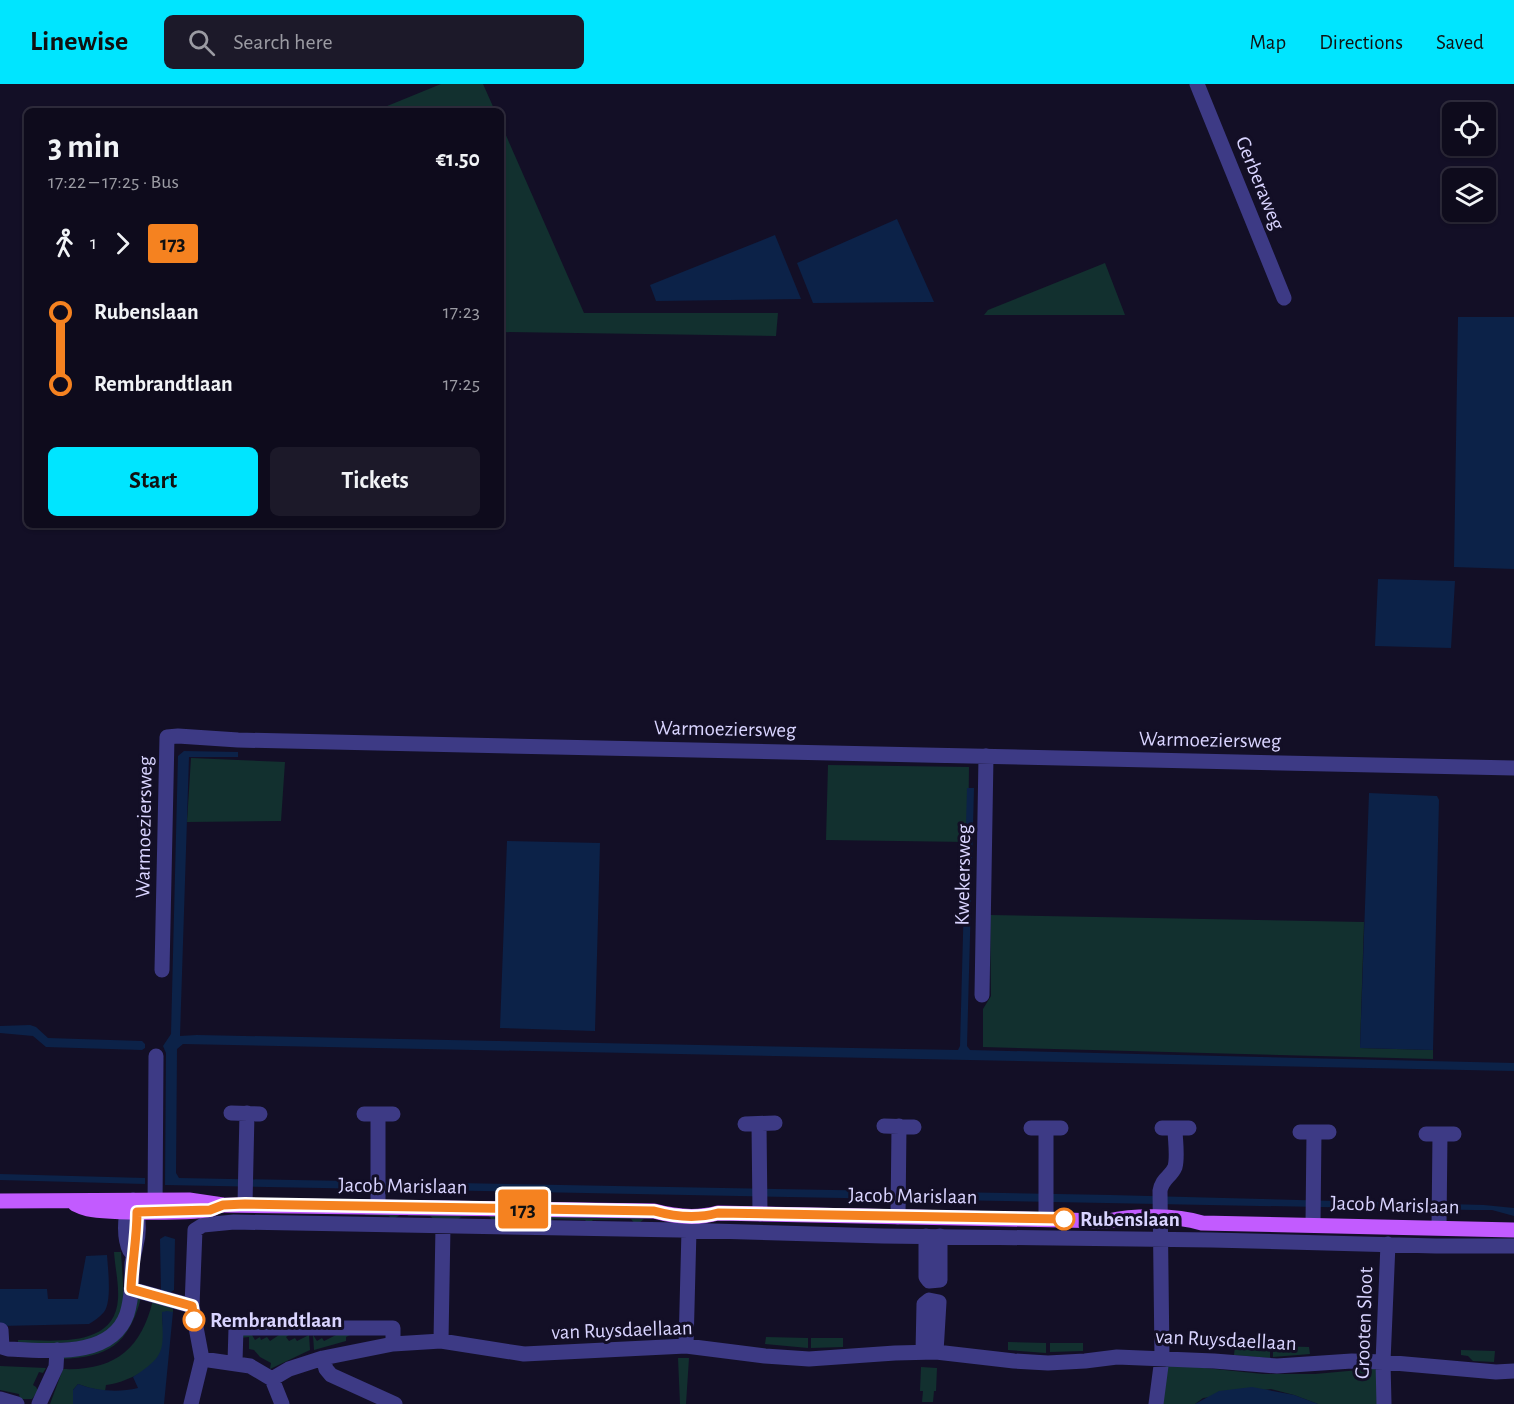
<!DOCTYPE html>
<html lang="en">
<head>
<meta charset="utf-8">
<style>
  body { margin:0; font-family:"Alegreya Sans",sans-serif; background:#1c1929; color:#f1f3f6; height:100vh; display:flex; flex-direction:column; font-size:22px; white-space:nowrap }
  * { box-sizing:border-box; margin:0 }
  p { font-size:20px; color:#9b9ba3 }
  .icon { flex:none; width:33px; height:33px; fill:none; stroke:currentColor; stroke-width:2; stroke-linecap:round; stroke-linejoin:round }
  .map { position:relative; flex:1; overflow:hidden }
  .panel { position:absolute; left:24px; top:24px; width:480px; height:420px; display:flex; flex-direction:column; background:#0e0b1c; border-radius:9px; box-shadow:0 2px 4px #0004,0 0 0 2px #2e2b3b }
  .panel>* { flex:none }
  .badge { padding:0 12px; border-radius:4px; font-size:21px; line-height:39px }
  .tools { position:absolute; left:1442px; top:18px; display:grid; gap:12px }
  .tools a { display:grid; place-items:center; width:54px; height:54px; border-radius:9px; background:#0e0b1c; box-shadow:0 2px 4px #0004,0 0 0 2px #2e2b3b; font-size:30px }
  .map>.badge { position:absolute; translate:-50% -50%; box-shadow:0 0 0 3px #fff }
  .legs { display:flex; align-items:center; gap:9px; height:66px; padding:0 24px; font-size:20px }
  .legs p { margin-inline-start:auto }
  .overview { display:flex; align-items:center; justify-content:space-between; height:102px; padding:0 24px }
  h1 { font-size:33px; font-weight:700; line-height:45px }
  .cta { display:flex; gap:12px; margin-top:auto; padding:12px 24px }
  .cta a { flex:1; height:69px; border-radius:9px; background:#00e5ff; color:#111; font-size:24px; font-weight:700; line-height:69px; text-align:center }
  .cta a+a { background:#1c1929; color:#f1f3f6 }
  ul { padding:0 24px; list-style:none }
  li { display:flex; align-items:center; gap:21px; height:72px; font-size:22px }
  li i { display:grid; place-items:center; width:9px; height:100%; margin:0 8px; background:currentColor }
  li i::after { content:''; width:15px; height:15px; margin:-8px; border:4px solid; border-radius:50%; background:#0e0b1c }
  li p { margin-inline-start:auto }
  li:first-child i { background:linear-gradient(#0000 50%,currentColor 0) }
  li:last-child i { background:linear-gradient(currentColor 50%,#0000 0) }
  header { display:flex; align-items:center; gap:36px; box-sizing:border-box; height:84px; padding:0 30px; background:#00e5ff; color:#111 }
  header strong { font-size:28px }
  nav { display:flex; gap:33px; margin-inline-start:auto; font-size:21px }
  .search { width:420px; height:54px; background:#1c1929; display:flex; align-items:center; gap:15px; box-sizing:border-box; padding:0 21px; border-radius:9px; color:#9b9ba3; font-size:22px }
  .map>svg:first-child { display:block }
</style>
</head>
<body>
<header>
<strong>Linewise</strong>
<div class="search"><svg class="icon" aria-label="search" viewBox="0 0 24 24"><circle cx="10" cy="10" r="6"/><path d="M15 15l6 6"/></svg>Search here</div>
<nav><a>Map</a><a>Directions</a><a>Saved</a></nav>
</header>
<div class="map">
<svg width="1514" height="1320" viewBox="0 0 1514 1320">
  <rect width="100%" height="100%" fill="#130f26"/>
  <!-- green -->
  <path fill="#12302f" d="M441 0H483L495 27H375Z
    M501 40 584 229H778L776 252 501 248Z
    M1105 179 1125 231H984L988 226Z
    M191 674 285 678 281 737 187 738Z
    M828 681 969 683 968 758 826 756Z
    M990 831 1364 838 1360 964 1433 966V975L983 963V925L991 912Z
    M365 1128 655 1133V1135H644L638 1140H635L631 1135 593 1136 589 1140 585 1136 554 1135 546 1139 543 1135 500 1134 495 1140 489 1132 461 1133 455 1138 436 1137 430 1132H408V1131H400L392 1136 389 1132 365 1131Z
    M114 1168H121L124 1215 121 1230 112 1243 90 1258 18 1260V1256C53 1256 115 1265 118 1215 119 1200 115 1183 114 1168Z
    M134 1213 141 1214C128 1261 109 1273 61 1275L68 1271 100 1266Z
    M153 1216 173 1223V1228L162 1229C162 1240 166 1257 162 1267 156 1285 124 1299 106 1301L105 1307 90 1304 78 1300 73 1306V1320H50L63 1285C114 1287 141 1266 153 1216Z
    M240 1249 252 1251 255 1256 260 1253 261 1256 267 1253 270 1257 282 1249H292L286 1253 289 1257 295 1254 297 1257 309 1251 310 1266 270 1285 271 1279 260 1273 254 1266 249 1265V1253L239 1254Z
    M352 1250 346 1253V1257L314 1266 313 1251 317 1257 322 1254 324 1257 336 1251Z
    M766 1253 808 1254V1264L765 1260Z
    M811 1254H843V1263L811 1264Z
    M1008 1258 1046 1259V1269L1008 1266Z
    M1050 1259H1083V1267L1050 1268Z
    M1235 1262 1270 1263V1274L1234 1271Z
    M1273 1262 1309 1263 1310 1270 1273 1273Z
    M1461 1266 1495 1267 1494 1278 1473 1277 1468 1272 1461 1271Z
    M678 1274H689L686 1320H680Z
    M1166 1280 1263 1290H1315L1359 1286 1361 1282 1373 1283 1377 1287 1380 1320H1318L1294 1311 1271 1305 1203 1314 1195 1320H1160Z
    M0 1282 46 1284 43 1289 39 1288 33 1301 36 1303 38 1307 32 1315H20L19 1310 0 1306Z
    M921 1283 937 1284 936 1307H934L933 1318H922L923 1307H920Z"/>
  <!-- water -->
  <path fill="#0c2248" d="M897 135 934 218 813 219 797 179Z
    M775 151 801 215 656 217 650 201Z
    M1458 233H1514V485L1454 483Z
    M1378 495 1455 497 1451 564 1375 562Z
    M184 667 238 668V673H189L180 952 197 951 958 966 960 962 967 704H974L967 962 970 966 1514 979V987L183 960 177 965 176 1089 179 1094 1111 1111 1484 1121 1514 1124V1132L1492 1126H1474L165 1101 166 969 163 962 171 950 178 672Z
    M1369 709 1437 712 1439 716 1433 966 1360 964Z
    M507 757 600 759 595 947 500 944Z
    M30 941 36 943 48 954 142 957 145 960V964L142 966 46 963 33 952 0 949V942Z
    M0 1090 145 1094V1100L0 1096Z
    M165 1152 175 1155 174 1206 171 1208 161 1206 160 1155Z
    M107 1171C108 1185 112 1218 104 1228 100 1233 94 1237 89 1240L0 1242V1205H47L48 1215H78L86 1172Z
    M167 1227 173 1228 164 1320H73V1306L78 1300C97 1307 118 1309 138 1304L133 1293C167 1271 163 1266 162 1228Z
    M1252 1303 1294 1311 1318 1320H1195L1219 1307Z"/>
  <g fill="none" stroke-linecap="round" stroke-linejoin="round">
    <!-- minor -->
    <path stroke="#3d3a85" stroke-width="15" d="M1197 0 1284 214
      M162 886 167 653 178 652 238 656 1514 684
      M982 911 986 672
      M231 1029 260 1030
      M364 1030H393
      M745 1040 775 1039
      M759 1040 760 1130
      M884 1042 914 1043
      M1031 1044H1061
      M1162 1044H1189
      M1300 1048H1329
      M1426 1050H1454
      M245 1120 247 1029
      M130 1121C124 1133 124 1155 130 1167
      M378 1122V1030
      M155 1127 156 972
      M898 1133 899 1042
      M1046 1135V1044
      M1313 1140 1314 1048
      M1439 1143 1440 1050
      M926 1152V1193L929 1197 940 1196V1152
      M131 1205 192 1222
      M1 1246 2 1263 8 1265C46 1266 111 1276 127 1230 132 1213 132 1196 132 1179 133 1173 135 1168 136 1161 140 1147 138 1130 133 1116
      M441 1257 443 1142
      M686 1262 689 1146
      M923 1268 924 1220 929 1216 939 1218 936 1268
      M323 1274 326 1285 331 1291 395 1320
      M202 1275 250 1282 272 1295 289 1285 323 1274 393 1260 441 1257 524 1270 686 1262 765 1272 809 1275 895 1269 936 1268 1014 1277 1048 1279 1085 1277 1117 1273 1214 1277 1277 1282 1352 1277 1383 1278 1496 1288 1514 1287
      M235 1278 236 1244H393V1260
      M272 1295 282 1320
      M0 1315 17 1320
      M39 1320 56 1283 57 1266
      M191 1320 202 1275 192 1222 195 1146 203 1141 234 1138 679 1146 883 1152 1212 1156 1436 1162H1514
      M1156 1320 1162 1274 1160 1107C1162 1094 1171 1093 1175 1083 1178 1072 1175 1056 1175 1044
      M1384 1320 1383 1278 1388 1160"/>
    <!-- major -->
    <path stroke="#c25bff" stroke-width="15" d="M0 1117 189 1116 223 1121 654 1127C676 1133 696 1135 718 1129L1108 1137C1135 1131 1175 1131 1202 1139L1514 1146
      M75 1120C79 1122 84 1124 88 1125 106 1129 200 1130 214 1124"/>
  </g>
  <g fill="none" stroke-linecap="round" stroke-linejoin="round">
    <defs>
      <path id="line-1" d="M194 1236 192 1222 131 1205C132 1179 137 1154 137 1128L210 1126 223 1121 245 1120 654 1127C676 1133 696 1135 718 1129L1064 1135"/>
    </defs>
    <!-- line-1 casing -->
    <use href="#line-1" stroke="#fff" stroke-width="14"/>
    <!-- line-1 -->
    <use href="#line-1" stroke="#f58220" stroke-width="9"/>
  </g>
  <!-- markers -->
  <g fill="#fff" stroke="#f58220" stroke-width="3">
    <circle cx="1064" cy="1135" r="10"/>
    <circle cx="194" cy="1236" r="10"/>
  </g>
  <g text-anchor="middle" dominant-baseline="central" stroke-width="6" stroke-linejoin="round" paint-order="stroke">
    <!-- street labels -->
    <g font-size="21" fill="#d9d4ff" stroke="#130f26">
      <text transform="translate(1260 99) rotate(68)">Gerberaweg</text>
      <text transform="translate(725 645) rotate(1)">Warmoeziersweg</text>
      <text transform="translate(1210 656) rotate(1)">Warmoeziersweg</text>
      <text transform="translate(144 743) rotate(-89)">Warmoeziersweg</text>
      <text transform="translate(963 791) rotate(-89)">Kwekersweg</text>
      <text transform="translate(403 1102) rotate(1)">Jacob Marislaan</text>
      <text transform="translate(913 1112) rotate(1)">Jacob Marislaan</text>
      <text transform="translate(1395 1121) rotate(2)">Jacob Marislaan</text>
      <text transform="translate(1364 1239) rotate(-88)">Grooten Sloot</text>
      <text transform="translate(622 1246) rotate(-2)">van Ruysdaellaan</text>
      <text transform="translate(1226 1256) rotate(3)">van Ruysdaellaan</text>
    </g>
    <!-- stop labels -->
    <g font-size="21" font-weight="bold" fill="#d9d4ff" stroke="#130f26" text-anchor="start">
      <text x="1080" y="1135">Rubenslaan</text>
      <text x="210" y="1236">Rembrandtlaan</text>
    </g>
  </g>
</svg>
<div class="tools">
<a><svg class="icon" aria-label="locate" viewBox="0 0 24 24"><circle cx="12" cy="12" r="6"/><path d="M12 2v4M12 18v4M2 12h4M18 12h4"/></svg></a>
<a><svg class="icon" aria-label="layers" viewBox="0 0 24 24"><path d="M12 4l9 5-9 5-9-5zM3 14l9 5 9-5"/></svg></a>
</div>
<b class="badge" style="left:523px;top:1125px;background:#f58220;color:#111">173</b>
<section class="panel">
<div class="overview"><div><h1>3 min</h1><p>17:22 – 17:25 · Bus</p></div><b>€1.50</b></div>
<div class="legs"><svg class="icon" aria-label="walk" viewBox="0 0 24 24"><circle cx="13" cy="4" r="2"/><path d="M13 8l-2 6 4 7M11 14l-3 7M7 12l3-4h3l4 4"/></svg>1<svg class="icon" aria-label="forward" viewBox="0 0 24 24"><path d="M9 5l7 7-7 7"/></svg><b class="badge" style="background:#f58220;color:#111">173</b></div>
<ul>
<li><i style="color:#f58220"></i><b>Rubenslaan</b><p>17:23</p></li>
<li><i style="color:#f58220"></i><b>Rembrandtlaan</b><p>17:25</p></li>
</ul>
<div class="cta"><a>Start</a><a>Tickets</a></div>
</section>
</div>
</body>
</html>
